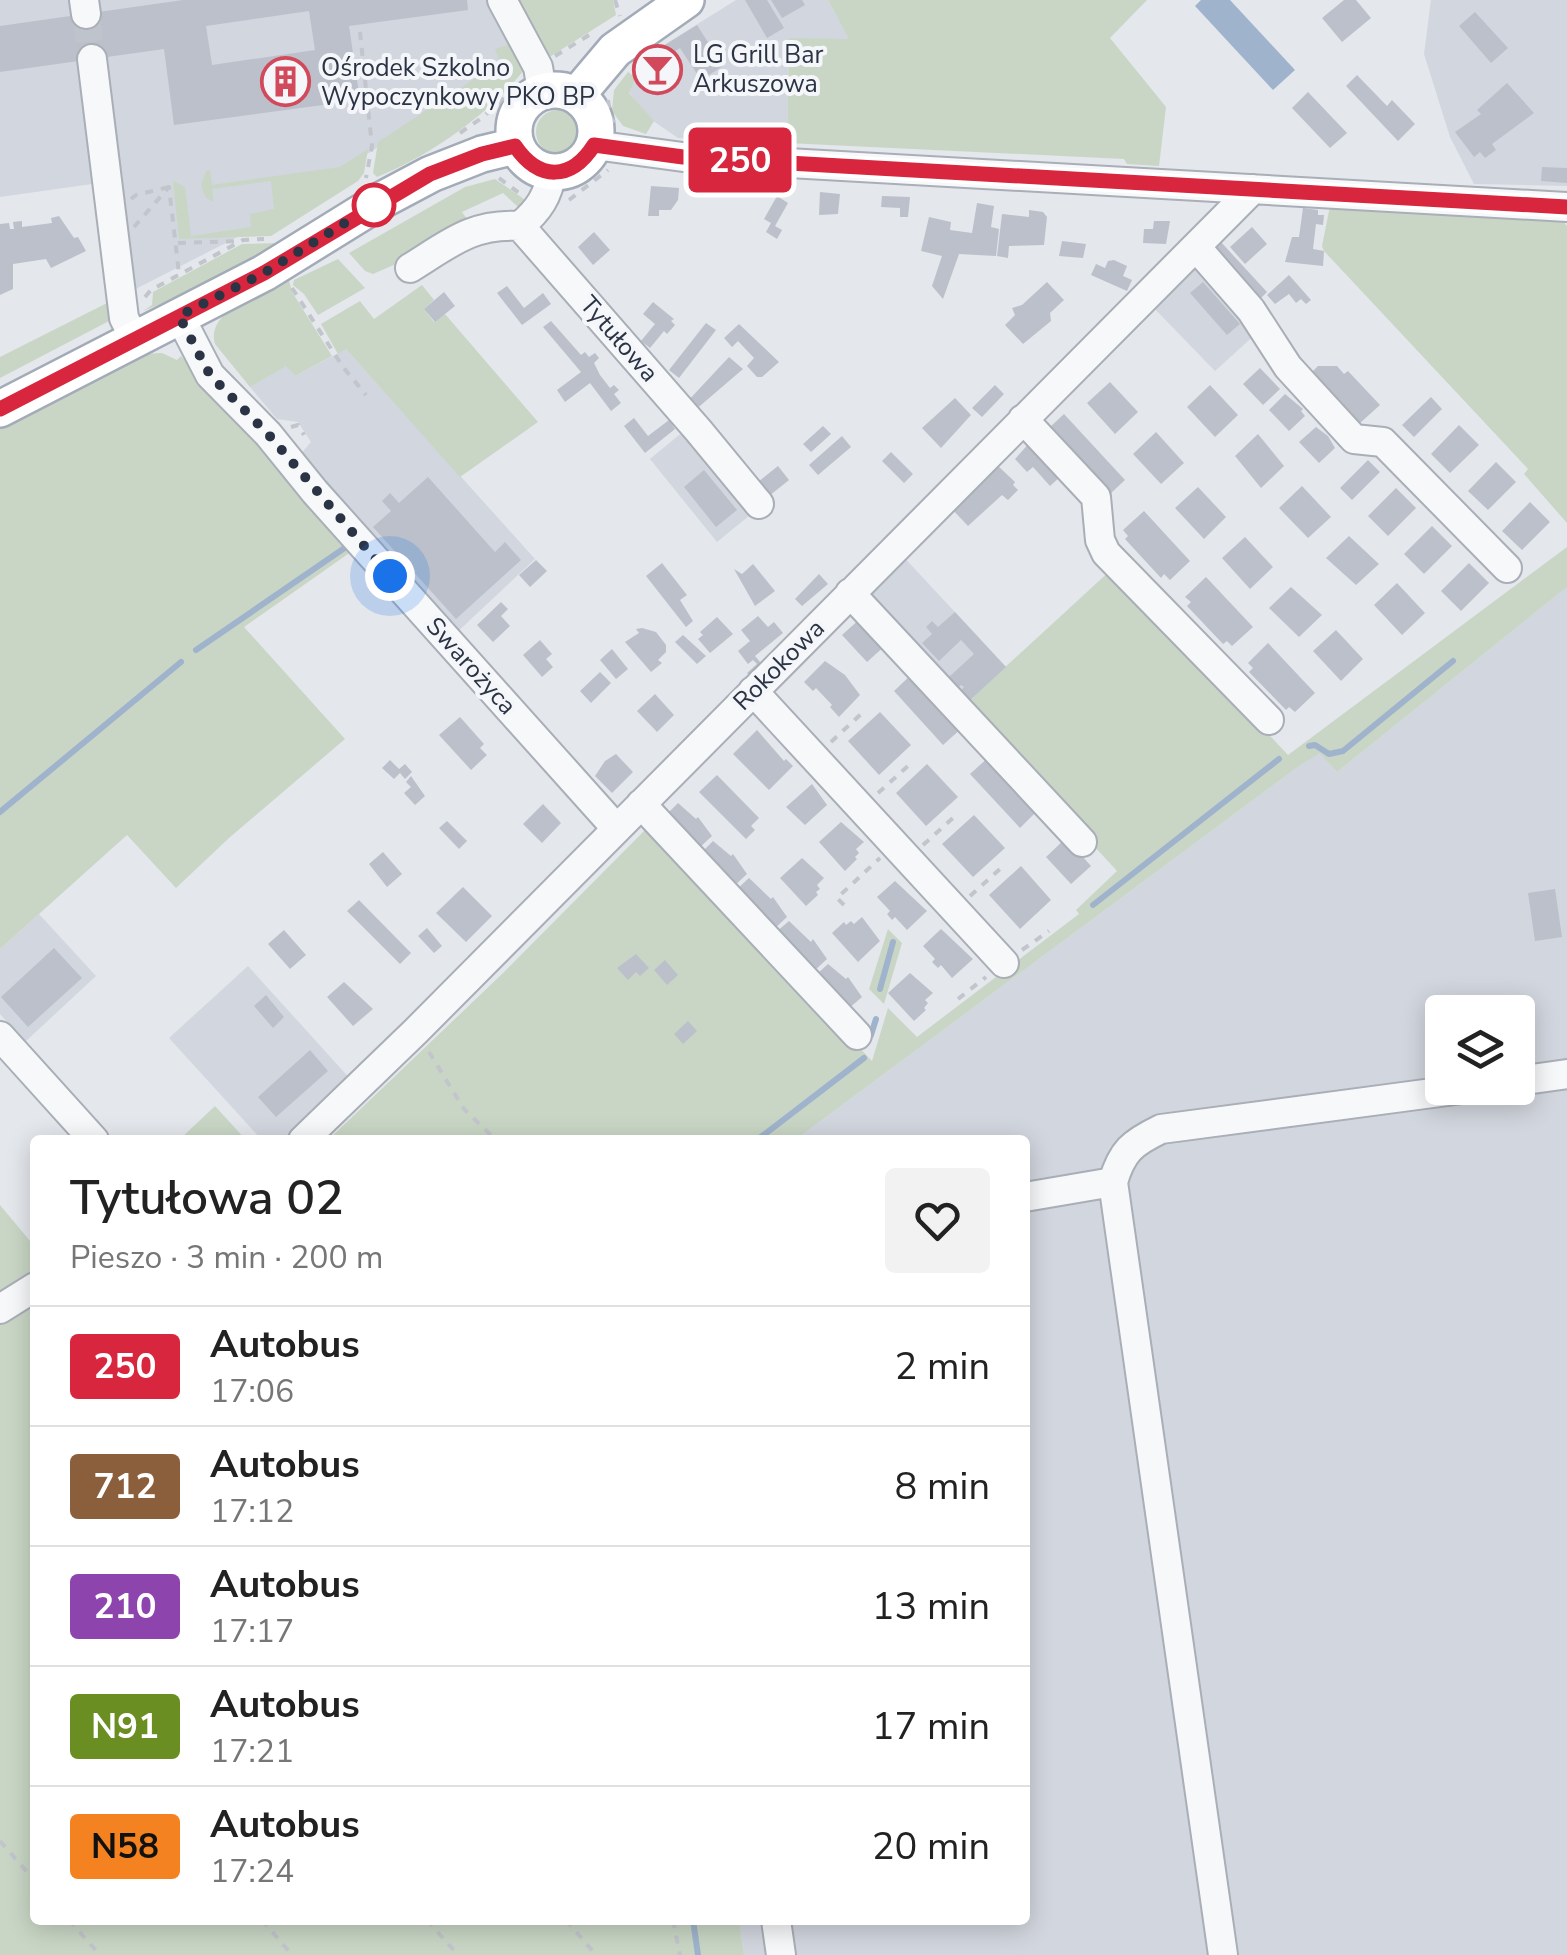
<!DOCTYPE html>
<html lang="pl">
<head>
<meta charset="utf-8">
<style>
  body { margin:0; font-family:"Nunito Sans",sans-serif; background:#f2f2f2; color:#222; height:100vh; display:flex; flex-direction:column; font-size:38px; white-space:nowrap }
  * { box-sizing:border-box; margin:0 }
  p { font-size:32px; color:#767676 }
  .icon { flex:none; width:55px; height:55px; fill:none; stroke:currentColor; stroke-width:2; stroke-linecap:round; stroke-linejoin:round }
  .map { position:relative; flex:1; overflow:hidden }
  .details { position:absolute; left:30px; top:1135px; width:1000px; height:790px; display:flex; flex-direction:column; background:#fff; border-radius:10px; box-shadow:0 5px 25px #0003 }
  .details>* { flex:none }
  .badge { padding:0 20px; border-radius:8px; font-size:35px; line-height:65px }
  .tools { position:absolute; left:1425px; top:995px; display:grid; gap:20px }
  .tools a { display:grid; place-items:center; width:110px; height:110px; border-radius:10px; background:#fff; box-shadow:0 5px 25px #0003; font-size:50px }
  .you { position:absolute; width:50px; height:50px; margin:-25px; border:8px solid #fff; border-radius:50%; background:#1a73e8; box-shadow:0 0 0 15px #1a73e833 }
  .map>.badge { position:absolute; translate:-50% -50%; box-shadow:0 0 0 5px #fff }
  .round { display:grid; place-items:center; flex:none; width:105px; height:105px; border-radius:10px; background:#f2f2f2 }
  .summary { display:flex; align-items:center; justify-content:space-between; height:170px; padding:0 40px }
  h1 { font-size:48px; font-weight:600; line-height:75px }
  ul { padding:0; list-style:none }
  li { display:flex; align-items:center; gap:30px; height:120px; padding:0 40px; border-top:2px solid #e0e0e0 }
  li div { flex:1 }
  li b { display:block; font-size:38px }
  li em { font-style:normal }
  li .badge { min-width:110px; font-weight:700; text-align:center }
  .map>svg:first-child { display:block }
</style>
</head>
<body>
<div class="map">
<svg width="1567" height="1955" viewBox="0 0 1567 1955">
  <rect width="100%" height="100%" fill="#e4e7ec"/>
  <!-- built -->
  <path fill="#d2d6de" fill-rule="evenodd" d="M0 0H494L490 8 516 55 261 225 114 300 99 183 0 197Z
    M736 0H828L850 40 789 39 787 143 678 138 646 116 629 92 642 66 640 60Z
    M1431 0H1567V186L1474 184 1450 137 1424 54Z
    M1196 259 1258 332 1215 371 1150 304Z
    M346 349 535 559 453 636 299 456 311 442 298 422 277 419 250 387 286 365 295 376Z
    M690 426 755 511 717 542 650 459Z
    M900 553 1006 667 964 705 860 593Z
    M1567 587V1955H744L739 1920H1025V1140H795L1299 766 1320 752 1337 772ZM1442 1012H1518V1088H1442Z
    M39 914 96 976 25 1042 0 1014V949Z
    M248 966 353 1082 294 1140H262L169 1038Z"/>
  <!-- green -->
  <path fill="#c9d6c5" d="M518 0H613L616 15 548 58 517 8Z
    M828 0H1147L1110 38 1166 107 1159 166 1127 164 1124 159 787 143 789 38 849 39Z
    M508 45 527 66C493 112 430 156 377 177L373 173 378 142 500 62 495 49Z
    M628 72 636 78 629 93 654 121 646 134 623 126 612 111 614 90Z
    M536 132a22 22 0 1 1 44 0a22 22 0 1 1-44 0Z
    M368 149 364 173 358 181 271 236 179 239 173 181 185 187 191 236 251 227 250 214 274 209 271 181 212 189 214 202 206 198 201 186 206 171 210 170 212 185 340 167Z
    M495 179 524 199V206H517L503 193 462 212 467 219 403 261 373 274 365 271 349 253 465 187Z
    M1330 206 1561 219 1567 226V523L1524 474 1528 469 1324 251 1322 246Z
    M279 243 176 298 143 311 152 305 153 292 242 244Z
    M338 259 365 288 318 315 304 294 293 285 294 280Z
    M289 280 292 292 332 356 295 376 286 366 250 387 215 344C205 310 264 291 289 280Z
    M422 285 434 300 424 309 434 322 445 314 538 422 460 477 346 349 338 354 321 324 360 301 374 319Z
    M111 301V320L0 378V357Z
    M162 353 177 360 181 356 355 549 244 627 345 739 229 838 176 888 127 835 0 949V425L145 354Z
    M1567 547V587L1337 772 1320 753 1299 766 795 1140H328L501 975 649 826 872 1061 888 1008 917 1037 1079 914 1076 910 1117 871 964 705 1113 568 1288 755Z
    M888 929 902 943 884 1004 869 989Z
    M215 1106 246 1140H179Z
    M0 1205 35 1247V1280L0 1302Z
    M35 1297V1920H739L744 1955H0V1317Z"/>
  <!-- water -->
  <path fill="#9fb4cc" d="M1201 0H1230L1295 70 1273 90 1195 6Z"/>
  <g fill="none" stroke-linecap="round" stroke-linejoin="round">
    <!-- stream -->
    <path stroke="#9fb4cc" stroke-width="6" d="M196 650 346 547
      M1309 746 1315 745 1329 754 1343 751 1453 661
      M0 812 181 662
      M1093 905 1279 759
      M880 989 893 942
      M871 1035 876 1019
      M757 1140 864 1058
      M693 1920 698 1955"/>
  </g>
  <!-- building -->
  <path fill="#bbc0ca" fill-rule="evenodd" d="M183 0H467L468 10 349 26 360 100 174 125 164 49 0 72V26ZM309 11 315 50 212 65 206 26Z
    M745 0H767L784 28 767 38Z
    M771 0H802L805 5 782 18Z
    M1344 0H1356L1371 18 1342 42 1322 18Z
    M1475 12 1508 48 1491 63 1459 26Z
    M697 25 723 66 701 80 680 48 660 61 675 85 664 92 644 58Z
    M1357 75 1387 106 1392 100 1415 124 1398 141 1346 86Z
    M1507 83 1534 113 1492 144 1496 150 1485 158 1480 152 1474 157 1455 132 1481 114 1477 110Z
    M1308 92 1347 133 1330 148 1292 108Z
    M1542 167 1567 168V183L1541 181Z
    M651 186 679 188 678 200 671 210H659V216H648Z
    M820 192 840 194 838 214 819 215Z
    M777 196 788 203 775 226 782 230 777 239 766 232 771 223 764 219Z
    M882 196 910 197 908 217H900V208L881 207Z
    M977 203 994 206 991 227 999 229 996 256 959 254 943 299 932 286 942 256 921 251 929 217 951 222 950 230 972 233Z
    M1303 208 1318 210V215H1324L1323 225 1316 224 1313 249 1324 251 1323 266 1285 262 1292 237H1299Z
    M1029 210 1043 212 1047 217 1044 245 1009 246 1008 258 997 256 1002 214 1029 217Z
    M59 216 74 238 78 237 86 251 51 268 46 259 13 264V289L0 295V224L9 223 10 229H14L13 222 22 221V227L52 223 51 218Z
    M1154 221H1170L1166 244 1143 243 1144 229H1153Z
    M1252 227 1267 244 1245 264 1230 247Z
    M594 232 610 250 593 265 578 247Z
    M1062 241 1086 244 1083 258 1059 256Z
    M1220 241 1267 292 1256 303 1208 252Z
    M1114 260 1127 266 1123 276 1132 280 1127 291 1091 275 1096 264 1105 268 1108 261Z
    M1289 275 1311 300 1306 304 1301 299 1296 303 1289 294 1275 304 1267 295Z
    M1047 282 1064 300 1050 313 1051 321 1023 344 1005 325 1015 315 1012 308 1022 305Z
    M1203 282 1240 324 1227 335 1190 293Z
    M507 286 524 308 543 293 551 304 522 325 497 293Z
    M444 292 455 306 435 322 424 309Z
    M653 302 674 319 671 321 675 325 667 334 664 331 650 348 641 341 655 324 643 314Z
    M551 321 581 355 585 352 589 357 595 353 599 358 594 363 600 375 610 388 614 385 619 390 614 394 621 403 611 411 590 383 565 402 557 390 581 372 543 327Z
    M706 323 716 330 679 378 669 370Z
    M739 324 779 362 762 377H757L747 366 754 358 738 341 732 347 724 338Z
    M729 357 743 369 694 411 686 403Z
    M1318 366H1337L1344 374 1348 371 1380 405 1360 423 1312 372Z
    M1260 368 1280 389 1263 405 1243 384Z
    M1110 382 1138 412 1115 434 1087 403Z
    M995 385 1004 394 982 417 972 408Z
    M1210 385 1238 415 1215 437 1187 407Z
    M1285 394 1303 409 1301 411 1305 416 1289 431 1269 410Z
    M1431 397 1442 409 1414 437 1402 425Z
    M955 398 971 415 941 448 922 428Z
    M1064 414 1125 480 1110 494 1067 443 1064 445 1048 429Z
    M634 418 648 436 669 420 675 429 645 453 624 426Z
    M1459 425 1479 445 1450 473 1431 454Z
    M823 426 831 434 811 452 803 444Z
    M1316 427 1328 436 1335 448 1319 463 1299 442Z
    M1156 432 1184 463 1161 484 1133 454Z
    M1258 434 1284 466 1261 488 1235 456Z
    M842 436 851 447 818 475 809 465Z
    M1031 441 1061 476 1050 486 1033 467 1027 472 1015 459Z
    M891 452 913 474 904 483 882 461Z
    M1368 460 1380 472 1352 500 1340 488Z
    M1496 462 1516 482 1488 510 1468 491Z
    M997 465 1015 482 1013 485 1018 490 1008 500 1002 495 968 526 951 508Z
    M778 466 789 480 769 496 758 482Z
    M704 470 737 510 716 527 684 487Z
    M428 477 495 552 505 542 521 560 456 619 373 527 391 511 382 501 390 493 399 503Z
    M1302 486 1331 517 1308 538 1279 508Z
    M1198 487 1226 517 1204 539 1175 508Z
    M1396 488 1416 508 1388 536 1368 516Z
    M1530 502 1550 522 1522 550 1502 531Z
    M1144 511 1190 561 1170 580 1164 574 1161 578 1125 539 1128 536 1123 530Z
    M1432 526 1452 546 1424 574 1404 554Z
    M1349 536 1379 564 1356 585 1326 558Z
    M1245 537 1273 567 1250 589 1222 558Z
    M536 560 547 571 530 587 519 575Z
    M662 563 687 595 680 600 693 621 686 627 646 576Z
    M1469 563 1489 583 1461 611 1441 591Z
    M753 564 775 591 755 606 734 569 742 574Z
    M819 574 828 584 802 606 795 599Z
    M1206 577 1253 627 1232 646 1227 641 1223 644 1187 606 1191 602 1185 597Z
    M1397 583 1425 613 1402 635 1374 605Z
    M1291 587 1322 615 1299 637 1269 608Z
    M501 602 508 609 501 616 510 626 493 642 477 625Z
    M955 612 1006 667 970 700 961 690 964 687 961 685 959 687 949 677 974 654 961 640 939 661 922 643 932 634 926 627 932 621 938 627Z
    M758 616 768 627 774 622 783 633 755 656 765 668 753 679 747 673 757 664 753 660 748 664 738 651 750 641 741 630Z
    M717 617 733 634 710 653 698 639 703 635 700 632Z
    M862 617 887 644 867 662 842 635Z
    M642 628 656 632 666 645V652L658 660 662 663 651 672 625 642 639 633 636 629Z
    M1336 630 1363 659 1341 681 1313 651Z
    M683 635 706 656 697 664 675 642Z
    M540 640 552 654 546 659 553 667 542 677 523 655Z
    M1268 643 1315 693 1295 712 1289 707 1286 710 1249 672 1253 668 1248 663Z
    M612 649 628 669 616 679 600 660Z
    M825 661 845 675 860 695 839 717 830 707 832 705 816 688 813 691 804 682Z
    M600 672 611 683 591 703 580 691Z
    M913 673 963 727 943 745 894 691Z
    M655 694 674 715 657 732 637 711Z
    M880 712 911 745 879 775 848 741Z
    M460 717 484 744 480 748 487 755 471 770 439 735Z
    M757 730 784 761 786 759 793 766 769 790 733 754Z
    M616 754 633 772 612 793 595 776 605 761Z
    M990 756 1039 809 1020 828 970 774Z
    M390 760 399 769 405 764 412 772 405 779 400 773 394 779 382 768Z
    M927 764 958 797 926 826 896 793Z
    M717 775 759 818 751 826 755 830 746 839 699 792Z
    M411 776 425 796 415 805 404 793 411 787 406 782Z
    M812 784 827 805 805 825 786 807Z
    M678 803 696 819 698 817 712 836 698 849 666 815Z
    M543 804 561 823 542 843 523 824Z
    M974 815 1005 848 973 877 942 844Z
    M447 821 467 841 459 849 439 828Z
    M841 822 864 842 856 849 859 853 855 857 857 859 845 871 819 842Z
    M1066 838 1091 866 1071 884 1046 857Z
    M713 841 731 856 733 854 747 874 733 887 701 853Z
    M383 852 402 874 387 887 369 864Z
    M802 858 824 878 817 885 820 889 816 892 818 895 806 906 780 878Z
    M1021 866 1051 900 1020 929 989 895Z
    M749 878 771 899 773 897 787 917 773 930 736 890Z
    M895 881 927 911 907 930 895 917 892 920 887 914 890 911 877 897Z
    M463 887 492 916 466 942 436 913Z
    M1555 889 1562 937 1535 941 1528 893Z
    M359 900 411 953 400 964 347 911Z
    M862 917 880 941 858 962 832 933 844 922 846 925 851 921 854 924Z
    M789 921 811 942 813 939 827 959 813 972 776 932Z
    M427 928 442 946 434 953 418 936Z
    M941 929 973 959 952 978 941 965 938 968 932 962 935 959 923 946Z
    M284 930 306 955 290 969 268 944Z
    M54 948 82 978 28 1027 1 997Z
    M636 954 649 968 640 976 636 972 628 980 617 968Z
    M665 960 678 975 667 985 654 970Z
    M828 964 846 979 848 977 862 997 848 1009 816 975Z
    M910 973 933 993 925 1000 928 1003 924 1008 926 1010 914 1021 888 993Z
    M344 982 373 1009 353 1026 327 997Z
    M266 995 284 1017 273 1028 254 1006Z
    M688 1021 697 1031 683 1044 674 1034Z
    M310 1050 328 1071 276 1117 258 1097Z"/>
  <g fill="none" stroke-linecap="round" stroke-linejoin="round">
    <!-- minor-tunnel -->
    <path stroke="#bfc3cb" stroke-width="28" stroke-dasharray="28 14" stroke-linecap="butt" d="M86 14 92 59"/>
    <defs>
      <path id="minor" d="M84 0 86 14
        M502 0 538 67 542 91
        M92 59 124 318 134 338
        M594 145 683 157 1567 207
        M520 226 698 430 759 504
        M520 226C539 210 548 196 552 172
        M1197 248 1251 310 1288 367 1354 439 1383 442 1507 568
        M410 268C449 244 472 223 520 226
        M179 315 210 375 268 434 315 492 616 828
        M1023 419 1096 497 1100 540 1106 553 1269 720
        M850 593 1082 842
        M753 691 1004 963
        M641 804 857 1035
        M0 1036 94 1140
        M1518 1081 1567 1074
        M303 1140 416 1031 1253 189
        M1025 1197 1113 1182
        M0 1309 35 1287
        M776 1920 781 1955
        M1223 1955 1113 1182C1122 1151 1132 1143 1161 1129L1470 1088"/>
      <path id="major" d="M514 131a41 41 0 1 1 82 0a41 41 0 1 1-82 0Z
        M577 95 615 50 686 0
        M0 409 264 273 382 200 431 174 482 154 515 146"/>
    </defs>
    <!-- minor casing -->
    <use href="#minor" stroke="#a9aeb7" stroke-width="32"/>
    <!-- major casing -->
    <use href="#major" stroke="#a3abb8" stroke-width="40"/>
    <!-- path -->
    <path stroke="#c2c5cb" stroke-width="4" stroke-dasharray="8 8" stroke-linecap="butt" d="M615 0 620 16
      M360 32 372 146 366 178
      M555 56 594 32
      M608 100 610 116 615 124
      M460 133 483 117 518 85
      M499 178 519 193
      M131 199 136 195 169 187
      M569 200 608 170
      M134 227 169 187 179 274
      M178 243 238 241
      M292 288 343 367 366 395
      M145 297 151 290 243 240 264 239
      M291 427 298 425 304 435
      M831 742 861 714
      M878 793 908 766
      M923 845 953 818
      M970 896 1000 869
      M844 905 837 898 880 858
      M1022 950 1049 931
      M958 999 986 977
      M429 1052 464 1109 496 1140
      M0 1841 35 1881
      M69 1920 100 1955
      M262 1920 292 1955
      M427 1920 458 1955
      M566 1920 596 1955
      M673 1920 680 1955"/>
    <!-- minor -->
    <use href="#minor" stroke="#f7f8fa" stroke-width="28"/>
    <!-- major -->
    <use href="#major" stroke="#fff" stroke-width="35"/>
  </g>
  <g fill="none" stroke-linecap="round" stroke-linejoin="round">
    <defs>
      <path id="line" d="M0 409 264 273 430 174 482 154 515 146C539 181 571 181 594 145L683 157 1567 207"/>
    </defs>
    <!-- line casing -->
    <use href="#line" stroke="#fff" stroke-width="22"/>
    <!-- line -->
    <use href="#line" stroke="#d7263d" stroke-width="15"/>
    <!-- walk -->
    <path stroke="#2b3445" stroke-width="10" stroke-dasharray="0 18" d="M374 205 382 200 264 273 179 316 210 375 268 434 390 576"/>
  </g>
  <!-- icons -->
  <defs>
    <symbol id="bar-ring" viewBox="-11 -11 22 22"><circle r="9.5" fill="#f4f6f9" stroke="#d1495b" stroke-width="1.5"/><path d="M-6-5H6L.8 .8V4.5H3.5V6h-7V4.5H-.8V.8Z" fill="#d1495b"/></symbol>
    <symbol id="building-ring" viewBox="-11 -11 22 22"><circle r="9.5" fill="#f4f6f9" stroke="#d1495b" stroke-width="1.5"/><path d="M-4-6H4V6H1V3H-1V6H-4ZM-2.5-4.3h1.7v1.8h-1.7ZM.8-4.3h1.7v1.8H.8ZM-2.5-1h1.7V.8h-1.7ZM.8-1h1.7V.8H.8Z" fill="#d1495b"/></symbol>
  </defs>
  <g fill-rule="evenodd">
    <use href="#bar-ring" x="630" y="42" width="55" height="55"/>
    <use href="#building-ring" x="258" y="54" width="55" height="55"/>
  </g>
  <!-- markers -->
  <circle fill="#fff" stroke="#d7263d" stroke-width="5" cx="374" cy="205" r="20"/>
  <g text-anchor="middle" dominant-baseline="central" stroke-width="8" stroke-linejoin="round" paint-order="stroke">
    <!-- poi labels -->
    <g font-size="25" fill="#2b3445" stroke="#f4f6f9" text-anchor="start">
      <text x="693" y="55">LG Grill Bar<tspan x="693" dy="29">Arkuszowa</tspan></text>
      <text x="321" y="68">Ośrodek Szkolno<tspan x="321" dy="29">Wypoczynkowy PKO BP</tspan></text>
    </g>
    <!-- street labels -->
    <g font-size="25" fill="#2b3445" stroke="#f4f6f9">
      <text transform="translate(619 339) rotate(49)">Tytułowa</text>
      <text transform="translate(779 665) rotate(-45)">Rokokowa</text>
      <text transform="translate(471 666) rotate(48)">Swarożyca</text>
    </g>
  </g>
</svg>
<div class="tools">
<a><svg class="icon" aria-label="layers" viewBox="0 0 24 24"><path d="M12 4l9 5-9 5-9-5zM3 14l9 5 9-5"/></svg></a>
</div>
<div class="you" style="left:390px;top:576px"></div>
<b class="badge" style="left:740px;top:160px;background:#d7263d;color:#fff">250</b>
<section class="details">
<div class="summary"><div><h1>Tytułowa 02</h1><p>Pieszo · 3 min · 200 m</p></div><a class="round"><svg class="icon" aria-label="heart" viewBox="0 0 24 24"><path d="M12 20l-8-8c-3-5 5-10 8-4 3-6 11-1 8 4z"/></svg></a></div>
<ul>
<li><span class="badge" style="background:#d7263d;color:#fff">250</span><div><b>Autobus</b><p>17:06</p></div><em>2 min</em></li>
<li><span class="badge" style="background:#8b5e3c;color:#fff">712</span><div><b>Autobus</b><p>17:12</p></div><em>8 min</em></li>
<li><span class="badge" style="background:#8e44ad;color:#fff">210</span><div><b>Autobus</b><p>17:17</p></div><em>13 min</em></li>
<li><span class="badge" style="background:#6b8e23;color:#fff">N91</span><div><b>Autobus</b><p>17:21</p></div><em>17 min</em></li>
<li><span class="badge" style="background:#f58220;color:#111">N58</span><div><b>Autobus</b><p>17:24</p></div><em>20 min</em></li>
</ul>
</section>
</div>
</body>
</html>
